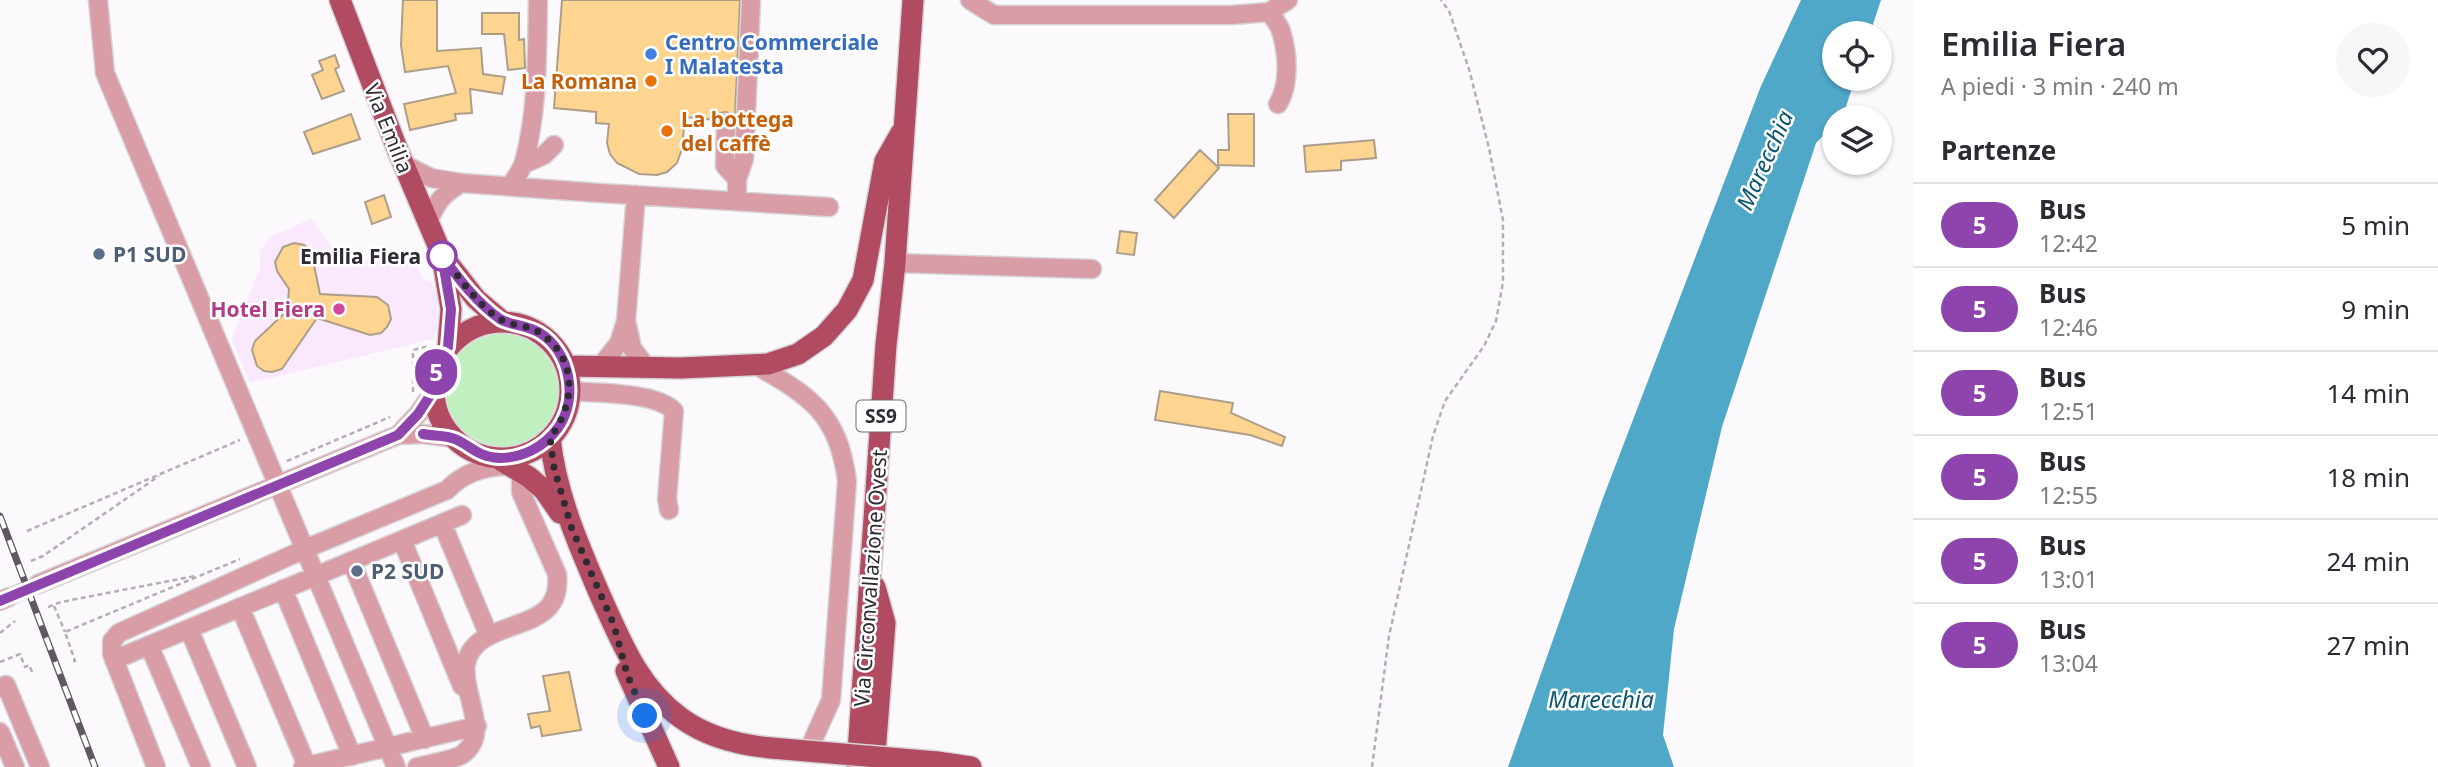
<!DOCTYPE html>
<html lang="it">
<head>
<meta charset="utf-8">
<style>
  body { margin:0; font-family:"Noto Sans",sans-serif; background:#f7f7f7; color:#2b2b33; height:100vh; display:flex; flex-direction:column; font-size:26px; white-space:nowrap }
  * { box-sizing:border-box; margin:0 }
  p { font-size:23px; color:#7c7c81 }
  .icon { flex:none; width:38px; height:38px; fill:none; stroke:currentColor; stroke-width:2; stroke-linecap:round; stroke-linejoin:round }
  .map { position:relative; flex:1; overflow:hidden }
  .side { display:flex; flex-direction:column; background:#fff; width:525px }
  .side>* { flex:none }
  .badge { padding:0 14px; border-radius:23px; font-size:24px; line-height:46px }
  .fabs { position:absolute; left:1822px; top:21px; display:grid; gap:14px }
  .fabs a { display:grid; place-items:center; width:70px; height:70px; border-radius:50%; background:#fff; box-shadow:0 2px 5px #0004; font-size:35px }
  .you { position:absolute; width:35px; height:35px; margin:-18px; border:5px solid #fff; border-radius:50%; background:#1a73e8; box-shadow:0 0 0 10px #1a73e833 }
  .map>.badge { position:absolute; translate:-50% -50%; box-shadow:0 0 0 4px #fff }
  h2 { padding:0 28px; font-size:26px; line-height:63px }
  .round { display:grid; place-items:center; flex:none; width:74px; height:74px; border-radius:37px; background:#f7f7f7 }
  .head { display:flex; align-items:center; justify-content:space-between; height:119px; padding:0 28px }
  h1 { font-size:33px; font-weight:600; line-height:52px }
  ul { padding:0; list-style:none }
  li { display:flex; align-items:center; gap:21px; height:84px; padding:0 28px; border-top:2px solid #e1e1e2 }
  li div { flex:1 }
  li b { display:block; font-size:26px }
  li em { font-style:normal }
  li .badge { min-width:77px; font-weight:700; text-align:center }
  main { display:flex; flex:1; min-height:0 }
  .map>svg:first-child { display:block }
</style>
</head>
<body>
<main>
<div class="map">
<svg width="1913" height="767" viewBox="0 0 1913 767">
  <rect width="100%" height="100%" fill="#fcf9fd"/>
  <!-- built -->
  <path fill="#fae8fe" d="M311 219 346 266 410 249 424 280 431 281 437 299V330L433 339 250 383 232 339 260 268V251L270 237Z"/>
  <!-- green -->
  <path fill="#c0efc0" d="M446 390a56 56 0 1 1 112 0a56 56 0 1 1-112 0Z"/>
  <!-- water -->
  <path fill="#50a8c9" d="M1801 0H1881L1870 33H1834V79H1855L1843 116 1834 117V125L1816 143 1722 427 1674 629 1663 735 1674 767H1508L1603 498 1761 86Z"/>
  <!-- building -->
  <path fill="#fed491" stroke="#ac9e89" stroke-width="2" d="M403 0H437V51L481 48 483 74 505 77 502 94 470 89 472 113 455 114 456 120 410 130 404 104 456 93 448 66 405 72 401 45Z
    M562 0H740L735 116 726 112 720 113 715 120 685 117 682 149 677 163 667 172 657 175 639 174 617 163 610 154 607 143 609 124 596 123V112L554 108Z
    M482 13H519V40L524 39 525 68 508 70 504 34H482Z
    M335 55 339 67 335 69 344 91 322 99 312 75 323 70 319 61Z
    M351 114 360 139 313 154 304 132Z
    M1228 114H1254V166L1218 165V150H1229Z
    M1374 140 1376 158 1341 161V170L1306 172 1304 146Z
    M1200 150 1219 168 1174 218 1155 200Z
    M384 195 391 217 372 224 365 202Z
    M1120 231 1137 233 1134 255 1117 253Z
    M294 243 304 245 311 251 320 294 377 297 388 305 391 319 387 327 381 333 370 335 317 318 282 369 272 372 264 371 257 366 252 350 255 341 291 307 288 301 289 289 277 271 275 262 283 247Z
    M1160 391 1233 403 1231 413 1285 437 1282 446 1250 435 1155 420Z
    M569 672 581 730 542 736 540 726 531 728 528 714 550 711 543 676Z"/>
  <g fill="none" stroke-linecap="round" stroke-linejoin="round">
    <!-- minor-tunnel -->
    <path stroke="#d3d0d4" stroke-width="18" stroke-dasharray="18 9" stroke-linecap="butt" d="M9 597 38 584"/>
    <defs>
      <path id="minor" d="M98 0 105 73 396 767
        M970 0 994 15H1232L1269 12 1288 0
        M1269 12C1273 18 1279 24 1281 31 1288 54 1290 84 1278 104
        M726 123 725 166 737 179
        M403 164 431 178 461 183 600 193 829 207
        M524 164 544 155 554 145
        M511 185C515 178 522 170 524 162 538 110 537 53 538 0
        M737 201V179L744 159 751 0
        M428 222C437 201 442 195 461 183
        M895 263 1092 269
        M627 325 632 348 647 368
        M754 364C810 396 838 413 847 481L831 700 813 740
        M600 367 619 343 626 321 636 195
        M570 391C596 393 657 392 674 411L667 499 669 510
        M398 435 418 414 434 391
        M442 523 489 636
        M402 540 462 686
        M351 561 425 739
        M38 584 398 435 423 434 454 438
        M283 589 352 756
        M0 601 9 597
        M240 607 307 766
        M189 629 247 767
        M149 645 201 767
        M114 660 462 515
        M0 688 6 685 40 767
        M0 732 15 767
        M156 767 112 654V641L119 633 305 549 447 490C464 472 485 466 509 466
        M303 767 477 726
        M417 767C428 764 455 760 463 754 501 725 435 668 485 638 517 619 562 623 557 574L521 492V472"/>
      <path id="major" d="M340 0 398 151 442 255 451 309 448 347
        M447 262 476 299 502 321
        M434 390a68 68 0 1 1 136 0a68 68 0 1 1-136 0Z
        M566 366 681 368 768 364 798 354 824 336 847 310 863 280 885 161 901 133
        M550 438C556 494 578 544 600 595 621 641 638 687 681 718 707 737 739 745 771 748
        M497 458 529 477 544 490 560 513
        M626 671 669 767
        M937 762 971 767
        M857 767 886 345 895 263 913 0
        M874 767 885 623 875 587"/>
    </defs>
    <!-- minor casing -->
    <use href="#minor" stroke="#d7d4d8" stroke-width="21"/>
    <!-- major casing -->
    <use href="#major" stroke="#d7d4d8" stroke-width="24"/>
    <!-- path -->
    <path stroke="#b2aeb3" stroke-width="2.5" stroke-dasharray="5 3.5" stroke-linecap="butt" d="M413 392V350L430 346
      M287 461 390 417
      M27 531 240 440
      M31 561 43 556 159 476
      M54 606 65 632
      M48 607 61 602 195 576
      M0 633 15 621
      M73 661H75L65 632 240 559
      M0 662 20 654 25 667 29 665 33 674
      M1372 767 1389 636 1433 436 1445 401 1484 346 1496 321 1503 282V220L1489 148 1469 69 1449 11 1441 0"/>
    <!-- minor -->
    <use href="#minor" stroke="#d89da6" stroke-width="18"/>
    <!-- major -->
    <use href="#major" stroke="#b04b62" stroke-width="21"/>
    <defs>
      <path id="rail" d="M0 516 95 767"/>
    </defs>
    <!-- rail casing -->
    <use href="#rail" stroke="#5e5960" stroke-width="7"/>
    <!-- rail -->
    <use href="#rail" stroke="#fff" stroke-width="4.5" stroke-dasharray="13" stroke-linecap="butt"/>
    <defs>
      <path id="major-bridge" d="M771 748 937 762"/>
    </defs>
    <!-- major-bridge casing -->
    <use href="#major-bridge" stroke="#d7d4d8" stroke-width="24" stroke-linecap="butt"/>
    <!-- major-bridge -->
    <use href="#major-bridge" stroke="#b04b62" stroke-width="21"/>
  </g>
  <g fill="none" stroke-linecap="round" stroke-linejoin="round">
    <defs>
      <path id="line" d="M0 601 398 435 418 414 433 391 437 368 448 347 451 309 442 256C459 279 476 302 500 319 509 325 527 325 540 333 570 352 579 398 558 428 544 447 523 458 499 458 478 457 471 446 455 439 446 435 433 436 423 434"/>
    </defs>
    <!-- line casing -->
    <use href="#line" stroke="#fff" stroke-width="16"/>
    <!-- line -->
    <use href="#line" stroke="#8e44ad" stroke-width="10"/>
    <!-- walk -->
    <path stroke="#302a32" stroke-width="7" stroke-dasharray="0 12.6" d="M442 256C460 277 475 303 500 319 510 326 527 324 540 333 579 359 575 405 550 438L554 468 572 529 614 625 627 674 645 716"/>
  </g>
  <!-- markers -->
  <circle fill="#3f7fe0" stroke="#fff" stroke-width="2.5" cx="651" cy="54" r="7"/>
  <g fill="#e8710a" stroke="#fff" stroke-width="2.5">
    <circle cx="651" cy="81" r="7"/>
    <circle cx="667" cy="131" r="7"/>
  </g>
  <g fill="#5c6f8a" stroke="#fff" stroke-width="2.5">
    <circle cx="99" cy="254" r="7"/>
    <circle cx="357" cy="571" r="7"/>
  </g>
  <circle fill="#fff" stroke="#8e44ad" stroke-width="3.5" cx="442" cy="256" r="14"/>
  <circle fill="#d1479c" stroke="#fff" stroke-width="2.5" cx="339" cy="309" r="7"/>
  <g text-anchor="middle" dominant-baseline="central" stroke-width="5" stroke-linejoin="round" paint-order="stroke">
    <!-- shield labels -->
    <rect fill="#fff" stroke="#6e6a70" stroke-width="2" x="856.5" y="400.5" width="49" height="31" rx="5"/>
    <g font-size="19" font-weight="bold" fill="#302a32">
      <text x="881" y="416">SS9</text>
    </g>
    <!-- shop labels -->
    <g font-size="21" font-weight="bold" fill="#366cbe" stroke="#fff" text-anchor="start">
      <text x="665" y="42">Centro Commerciale<tspan x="665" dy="24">I Malatesta</tspan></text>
    </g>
    <!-- food labels -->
    <g font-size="21" font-weight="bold" fill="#c56008" stroke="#fff" text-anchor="end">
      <text x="637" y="81">La Romana</text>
      <text x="681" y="119" text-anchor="start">La bottega<tspan x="681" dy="24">del caffè</tspan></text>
    </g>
    <!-- street labels -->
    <g font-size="21" fill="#302a32" stroke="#fff">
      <text transform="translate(389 128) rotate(68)">Via Emilia</text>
      <text transform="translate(870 578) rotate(-86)">Via Circonvallazione Ovest</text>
    </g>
    <!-- service labels -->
    <g font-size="21" font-weight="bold" fill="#4e5e75" stroke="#fff" text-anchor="start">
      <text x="113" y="254">P1 SUD</text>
      <text x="371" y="571">P2 SUD</text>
    </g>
    <!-- stop labels -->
    <g font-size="21" font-weight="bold" fill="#302a32" stroke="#fff" text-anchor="end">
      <text x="421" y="256">Emilia Fiera</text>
    </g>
    <!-- hotel labels -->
    <g font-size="21" font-weight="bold" fill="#b23c85" stroke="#fff" text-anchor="end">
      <text x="325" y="309">Hotel Fiera</text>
    </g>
    <!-- water labels -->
    <g font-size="23" font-style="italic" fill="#0b556c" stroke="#fff">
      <text transform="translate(1764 160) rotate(-66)">Marecchia</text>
      <text x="1601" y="699">Marecchia</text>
    </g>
  </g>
</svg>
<div class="fabs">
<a><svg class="icon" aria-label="locate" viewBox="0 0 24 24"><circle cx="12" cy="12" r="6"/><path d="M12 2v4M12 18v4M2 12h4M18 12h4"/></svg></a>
<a><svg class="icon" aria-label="layers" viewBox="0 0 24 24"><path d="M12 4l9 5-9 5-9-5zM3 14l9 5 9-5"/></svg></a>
</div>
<div class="you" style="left:645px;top:716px"></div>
<b class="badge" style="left:436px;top:372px;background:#8e44ad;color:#fff">5</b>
</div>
<section class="side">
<div class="head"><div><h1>Emilia Fiera</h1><p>A piedi · 3 min · 240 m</p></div><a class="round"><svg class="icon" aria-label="heart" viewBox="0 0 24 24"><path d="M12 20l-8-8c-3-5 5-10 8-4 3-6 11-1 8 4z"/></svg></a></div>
<h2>Partenze</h2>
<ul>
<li><span class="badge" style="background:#8e44ad;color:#fff">5</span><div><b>Bus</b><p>12:42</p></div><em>5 min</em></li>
<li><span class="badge" style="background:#8e44ad;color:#fff">5</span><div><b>Bus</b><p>12:46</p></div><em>9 min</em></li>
<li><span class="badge" style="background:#8e44ad;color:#fff">5</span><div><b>Bus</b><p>12:51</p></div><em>14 min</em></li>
<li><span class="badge" style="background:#8e44ad;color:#fff">5</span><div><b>Bus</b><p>12:55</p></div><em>18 min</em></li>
<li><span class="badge" style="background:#8e44ad;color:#fff">5</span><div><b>Bus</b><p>13:01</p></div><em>24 min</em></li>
<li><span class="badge" style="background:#8e44ad;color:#fff">5</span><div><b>Bus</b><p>13:04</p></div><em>27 min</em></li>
</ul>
</section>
</main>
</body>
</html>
